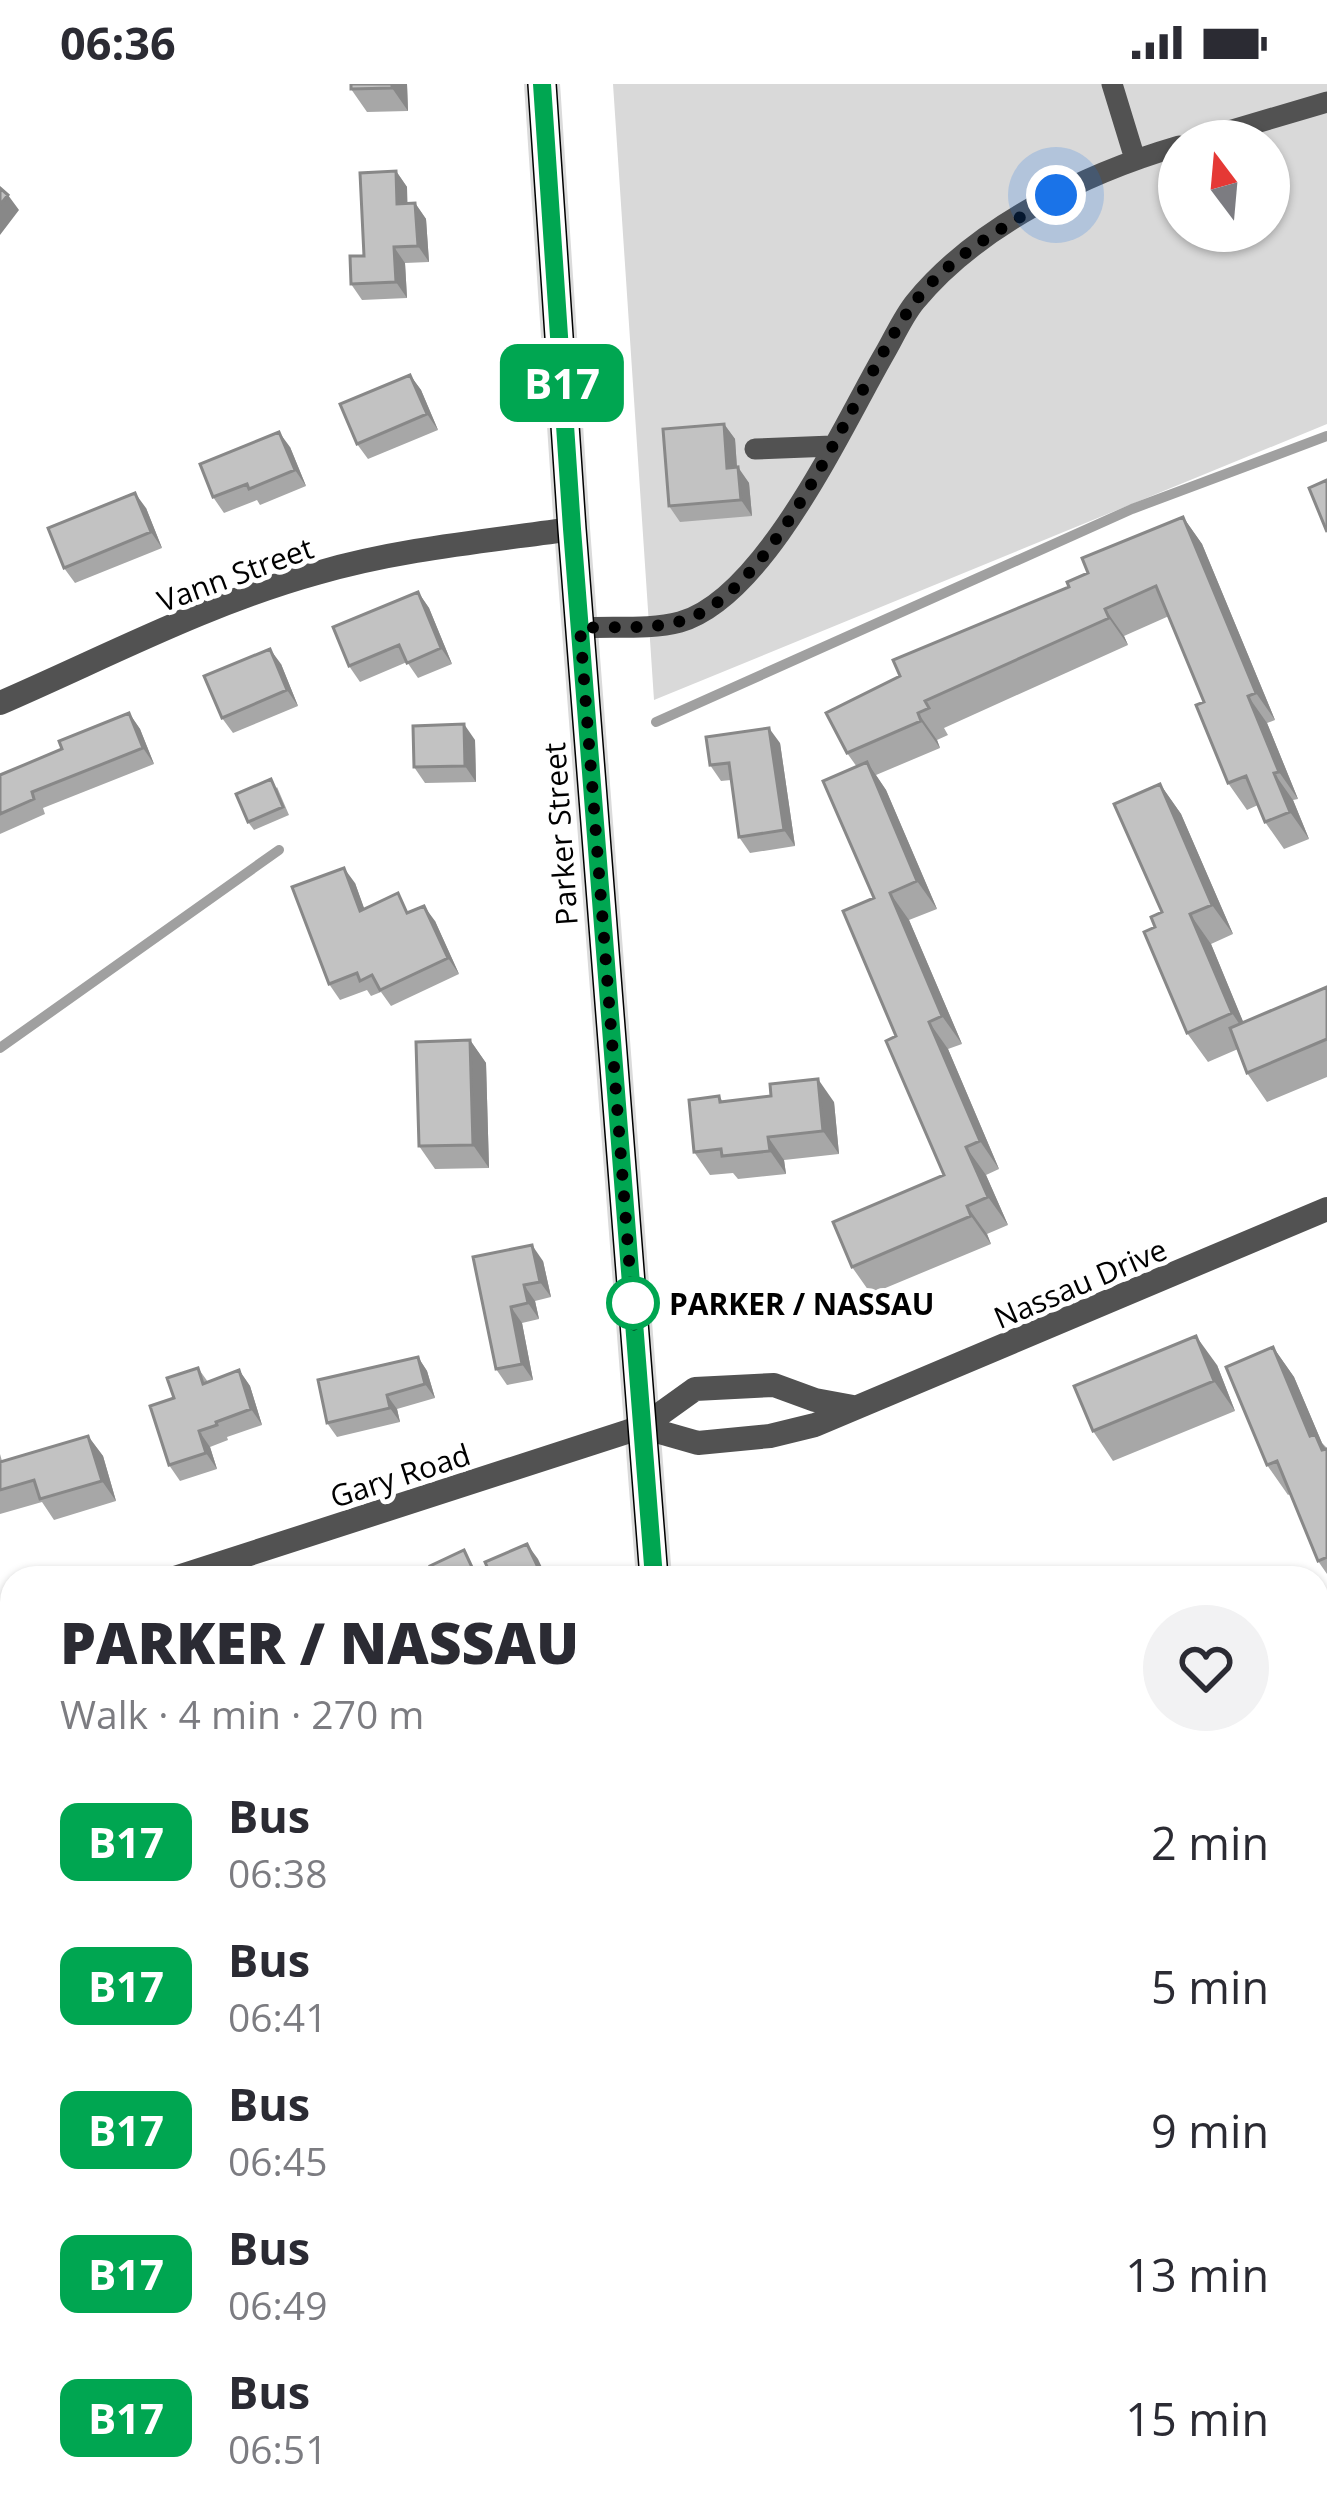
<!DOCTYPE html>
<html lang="en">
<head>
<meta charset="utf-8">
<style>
  body { margin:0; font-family:"Open Sans",sans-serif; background:#f2f2f3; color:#2b2b33; height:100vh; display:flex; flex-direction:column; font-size:45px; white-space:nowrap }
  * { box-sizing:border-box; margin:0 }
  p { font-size:39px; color:#7c7c81 }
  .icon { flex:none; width:66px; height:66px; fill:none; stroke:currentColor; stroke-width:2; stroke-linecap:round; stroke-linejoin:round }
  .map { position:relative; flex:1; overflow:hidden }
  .side { position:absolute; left:0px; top:1482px; width:1329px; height:948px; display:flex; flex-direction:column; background:#fff; border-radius:36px 36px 0 0; box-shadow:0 3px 9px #0004 }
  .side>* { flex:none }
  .badge { padding:0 24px; border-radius:18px; font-size:42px; line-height:78px }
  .needle { width:78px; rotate:344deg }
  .buttons { position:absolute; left:1158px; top:36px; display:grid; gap:24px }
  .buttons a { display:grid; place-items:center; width:132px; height:132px; border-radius:50%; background:#fff; box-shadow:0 3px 9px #0004; font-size:60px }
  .you { position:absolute; width:60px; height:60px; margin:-30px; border:9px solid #fff; border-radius:50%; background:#1a73e8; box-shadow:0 0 0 18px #1a73e833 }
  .map>.badge { position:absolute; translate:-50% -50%; box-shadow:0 0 0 6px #fff }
  .round { display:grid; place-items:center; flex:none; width:126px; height:126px; border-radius:63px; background:#f2f2f3 }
  .summary { display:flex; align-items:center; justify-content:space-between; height:204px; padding:0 60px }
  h1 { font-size:57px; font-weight:800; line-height:90px }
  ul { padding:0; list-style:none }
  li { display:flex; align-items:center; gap:36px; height:144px; padding:0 60px }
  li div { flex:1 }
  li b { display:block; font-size:45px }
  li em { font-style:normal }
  li .badge { min-width:132px; font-weight:700; text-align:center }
  .status { display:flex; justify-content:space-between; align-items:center; height:84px; padding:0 60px; background:#fff; direction:ltr }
  .status svg { height:33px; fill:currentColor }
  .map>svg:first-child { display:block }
</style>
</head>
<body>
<div class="status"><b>06:36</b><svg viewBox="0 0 49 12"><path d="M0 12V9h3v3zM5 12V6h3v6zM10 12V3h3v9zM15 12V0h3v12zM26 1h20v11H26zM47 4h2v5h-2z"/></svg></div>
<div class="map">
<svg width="1327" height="2430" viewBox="0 0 1327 2430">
  <rect width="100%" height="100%" fill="#fff"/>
  <!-- green -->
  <path fill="#d9d9d9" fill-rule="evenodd" d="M613 0H1327V340L654 616ZM1179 57H1269V147H1179Z"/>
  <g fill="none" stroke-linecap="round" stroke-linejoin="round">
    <!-- stream -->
    <path stroke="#a0a0a0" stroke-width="10" d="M656 638 1132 425 1327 352
      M0 964 279 766"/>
    <defs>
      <path id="primary" d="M542 0 572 445 654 1494
        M724 2418 725 2430"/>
    </defs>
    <!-- primary casing -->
    <use href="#primary" stroke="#dbdbdb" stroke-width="36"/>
    <!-- lane -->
    <path stroke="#525252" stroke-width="21" d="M1112 0 1135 75
      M1195 57 1327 18
      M755 365 832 362
      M580 544C611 542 650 546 680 538 764 514 841 346 882 274 893 256 902 234 915 218 977 142 1086 89 1179 62
      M1317 1970H1327
      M860 2418 861 2430"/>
    <!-- street -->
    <path stroke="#525252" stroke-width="24" d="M0 619C104 574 208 519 317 489 399 465 488 457 572 445
      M642 1343 698 1359 770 1352 815 1341 1327 1125
      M175 1494 642 1343 695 1305 774 1301 815 1316 853 1323
      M0 1539 12 1536
      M0 2328 12 2323"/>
    <!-- primary -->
    <use href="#primary" stroke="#000" stroke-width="30"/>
  </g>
  <!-- wall -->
  <path fill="#a7a7a7" d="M407 0 408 27 367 28 351 5Z
    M396 87 407 103V120L415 119 426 135 429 178 405 179 407 214 362 216 351 200Z
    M410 291 421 306 438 346 368 375 357 360Z
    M724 340 735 355 737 383 749 399 752 432 680 438 669 422Z
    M290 363 306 402 260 421 257 416 224 429 213 413Z
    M146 424 162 464 75 499 64 484Z
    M1183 433 1202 460 1275 636 1267 639 1298 715 1293 716 1309 755 1284 765 1265 738 1258 721 1247 726 1228 699 1204 618 1169 532 1124 552 1128 561 944 644 948 651 937 656 940 664 876 691 886 706 937 825 909 836 962 960 948 965 999 1085 986 1091 1008 1141 987 1150 991 1160 871 1210 852 1183 944 1091 896 952 874 814 857 683 847 669 900 592 1069 503 1088 489Z
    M418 508 429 524 452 580 418 594 407 578 360 598 349 582Z
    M281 580 298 622 233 649 222 634Z
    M129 629 140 645 154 680 43 724 45 730 0 750V691L62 665Z
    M475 656 476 698 425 699 414 683Z
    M780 659 795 762 750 769 739 753 731 696 721 697 710 681Z
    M1160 700 1181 730 1233 850 1211 860 1243 938 1327 903V993L1267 1018 1247 989 1238 965 1208 978 1187 949 1155 843 1162 828Z
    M277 703 289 731 254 746 248 738Z
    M355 799 364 825 410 828 435 837 459 890 391 922 381 908 371 912 367 906 340 916 329 900Z
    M470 956 486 979 489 1084 435 1085 419 1062Z
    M719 1012 723 1018H834L839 1070 784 1076 786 1090 738 1095 733 1089 710 1091 694 1068Z
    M473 1173 543 1177 551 1213 535 1217 539 1235 522 1239 533 1296 507 1301 496 1285Z
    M1273 1263 1294 1293 1322 1359 1327 1364V1490L1318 1477 1290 1410 1288 1411 1267 1381Z
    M418 1273 427 1287 435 1314 397 1325 400 1338 337 1353 327 1339Z
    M1217 1281 1235 1327 1113 1377 1093 1347Z
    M198 1284 208 1298 239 1286 250 1302 262 1341 227 1353 228 1356 210 1363 217 1385 180 1397 169 1381 174 1314Z
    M88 1352 103 1372 116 1417 54 1436 42 1418 0 1430V1370L2 1377Z
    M0 1643 4 1649 12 1677V1707L0 1711Z
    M12 1955V2010L9 2011 0 1998V1959Z
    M1327 2012V2284H1317V2013Z
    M12 2099V2188L2 2192 10 2211 0 2215V2104Z
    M12 2418H136L107 2430H0Z"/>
  <!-- shaded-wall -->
  <path fill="#888" d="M392 0H407L408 27 392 4Z
    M396 87 407 103 408 136 397 120Z
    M8 111 19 126 0 151V121Z
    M415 119 426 135 429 178 418 162Z
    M394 163 405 179 407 214 396 198Z
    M410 291 421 306 438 346 427 330Z
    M724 340 735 355 738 399 727 384Z
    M279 348 290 363 306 402 295 386Z
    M738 383 749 399 752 432 741 416Z
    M135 409 146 424 162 464 151 448Z
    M1183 433 1202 460 1275 636 1256 609Z
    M418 508 429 524 452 580 441 564Z
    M1105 525 1124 552 1128 561 1109 534Z
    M270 565 281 580 298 622 287 606Z
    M1248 612 1267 639 1298 715 1279 688Z
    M129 629 140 645 154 680 143 664Z
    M918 629 937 656 940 664 921 637Z
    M464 640 475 656 476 698 465 682Z
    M769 644 780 659 795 762 784 746Z
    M867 678 886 706 937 825 917 797Z
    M1274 689 1293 716 1309 755 1290 728Z
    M1160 700 1181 730 1233 850 1212 821Z
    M344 784 355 799 371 843 360 827Z
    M890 809 909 836 962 960 942 932Z
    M424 822 435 837 459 890 448 874Z
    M1190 830 1211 860 1252 959 1232 929Z
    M929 938 948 965 999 1085 980 1057Z
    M470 956 486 979 489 1084 473 1061Z
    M818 995 834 1018 839 1070 823 1047Z
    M768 1053 784 1076 786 1090 770 1067Z
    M966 1063 986 1091 1008 1141 988 1113Z
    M967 1122 987 1150 991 1160 971 1132Z
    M532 1161 543 1177 551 1213 540 1198Z
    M524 1201 535 1217 539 1235 528 1219Z
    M511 1223 522 1239 533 1296 522 1280Z
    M1196 1252 1217 1281 1235 1327 1214 1297Z
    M1273 1263 1294 1293 1322 1359 1327 1367V1376L1310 1352Z
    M418 1273 427 1287 435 1314 425 1300Z
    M239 1286 250 1302 262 1341 251 1325Z
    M387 1311 397 1325 400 1338 390 1324Z
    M199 1347 210 1363 217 1385 206 1369Z
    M88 1352 103 1372 116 1417 102 1397Z
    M527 1460 538 1475 547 1494H543Z
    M0 1643 4 1649 12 1677V1694L4 1682 0 1669Z
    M0 2188 2 2192 10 2211 0 2197Z
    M547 2418H551L556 2430H551Z
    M1147 2418H1167V2430H1149Z"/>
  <!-- building -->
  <path fill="#c2c2c2" stroke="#888" stroke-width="3" d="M351 0H392V4L351 5Z
    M396 87 397 120 415 119 418 162 394 163 396 198 351 200 350 172H364L360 89Z
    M0 104 8 111 0 121Z
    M410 291 427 330 357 360 340 320Z
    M724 340 727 384 738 383 741 416 669 422 663 345Z
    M279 348 295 386 249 405 247 400 213 413 200 380Z
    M1327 396V448L1309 404Z
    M135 409 151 448 64 484 48 444Z
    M1183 433 1256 609 1248 612 1279 688 1274 689 1290 728 1265 738 1246 692 1228 699 1196 621 1204 618 1156 502 1105 525 1109 534 925 617 929 624 918 629 921 637 847 669 826 629 900 592 893 576 1069 503 1067 498 1088 489 1082 474Z
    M418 508 441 564 407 579 399 561 349 582 333 543Z
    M270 565 287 606 222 634 204 592Z
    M129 629 143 664 32 708 34 715 0 730V691L62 665 59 657Z
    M464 640 465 682 414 683 413 642Z
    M769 644 784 746 739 753 729 679 710 681 706 653Z
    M867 678 917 797 890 809 942 932 929 938 980 1057 966 1063 988 1113 967 1122 971 1132 852 1183 833 1138 944 1091 886 957 896 952 843 827 874 814 823 697Z
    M271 695 283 723 248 738 236 710Z
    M1160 700 1212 821 1190 830 1232 929 1187 949 1144 848 1155 843 1151 833 1162 828 1114 720Z
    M344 784 360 827 398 809 407 829 424 822 448 874 380 906 372 891 360 897 357 889 329 900 292 803Z
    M1327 903V955L1247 989 1230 944Z
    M470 956 473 1061 419 1062 416 958Z
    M818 995 823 1047 768 1053 770 1067 722 1072 721 1065 694 1068 689 1016 719 1012 720 1018 771 1012 770 1000Z
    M532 1161 540 1198 524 1201 528 1219 511 1223 522 1280 496 1285 473 1173Z
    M1196 1252 1214 1297 1093 1347 1074 1302Z
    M1273 1263 1310 1352 1315 1350 1322 1366 1327 1365V1473L1318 1477 1277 1377 1267 1381 1226 1283Z
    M418 1273 425 1300 387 1311 390 1324 327 1339 318 1296Z
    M198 1284 203 1300 239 1286 251 1325 216 1338 217 1341 199 1347 206 1369 169 1381 150 1322 174 1314 167 1294Z
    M88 1352 102 1397 40 1415 34 1396 0 1406V1378Z
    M527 1460 543 1494H492L485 1478Z
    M464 1466 477 1494H435L430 1482Z
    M12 1955V1991L0 1995V1959Z
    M1327 2012V2253L1317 2254V2013Z
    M12 2099V2144L1 2149 7 2165 0 2168V2104Z
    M12 2395V2418H87L57 2430H0V2400Z
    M508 2418H547L551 2430H486L484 2426Z
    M1071 2418H1147L1148 2429 1071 2430Z"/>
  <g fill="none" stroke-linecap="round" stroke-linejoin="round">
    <defs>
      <path id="line" d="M542 0 572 445 654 1494"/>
    </defs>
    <!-- line casing -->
    <use href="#line" stroke="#fff" stroke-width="27"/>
    <!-- line -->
    <use href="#line" stroke="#00a651" stroke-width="18"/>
    <!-- walk -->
    <path stroke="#000" stroke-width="12" stroke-dasharray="0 21.6" d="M633 1219 634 1241 580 544C611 542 651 546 681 537 779 509 854 304 911 223 946 173 1006 143 1056 111"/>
  </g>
  <!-- markers -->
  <circle fill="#fff" stroke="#00a651" stroke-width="6" cx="633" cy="1219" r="24"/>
  <g text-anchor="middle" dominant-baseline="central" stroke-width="10" stroke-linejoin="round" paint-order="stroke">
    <!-- street labels -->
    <g font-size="30" fill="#000" stroke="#fff">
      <text transform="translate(235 490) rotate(-20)">Vann Street</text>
      <text transform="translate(560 750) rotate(-94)">Parker Street</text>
      <text transform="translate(1080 1199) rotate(-23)">Nassau Drive</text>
      <text transform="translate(400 1391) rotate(-18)">Gary Road</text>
    </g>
    <!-- stop labels -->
    <g font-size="30" font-weight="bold" fill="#000" stroke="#fff" text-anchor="start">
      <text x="669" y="1219">PARKER / NASSAU</text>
    </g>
  </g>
</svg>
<div class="buttons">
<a><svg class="needle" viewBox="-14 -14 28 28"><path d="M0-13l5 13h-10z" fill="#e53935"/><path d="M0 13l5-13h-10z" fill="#7c7c81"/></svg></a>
</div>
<div class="you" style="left:1056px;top:111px"></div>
<b class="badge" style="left:562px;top:299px;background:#00a651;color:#fff">B17</b>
<section class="side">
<div class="summary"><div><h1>PARKER / NASSAU</h1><p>Walk · 4 min · 270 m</p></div><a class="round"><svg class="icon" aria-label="heart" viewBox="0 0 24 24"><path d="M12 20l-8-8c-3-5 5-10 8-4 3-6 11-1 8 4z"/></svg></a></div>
<ul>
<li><span class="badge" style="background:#00a651;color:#fff">B17</span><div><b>Bus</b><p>06:38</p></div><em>2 min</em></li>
<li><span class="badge" style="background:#00a651;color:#fff">B17</span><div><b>Bus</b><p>06:41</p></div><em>5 min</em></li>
<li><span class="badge" style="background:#00a651;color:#fff">B17</span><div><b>Bus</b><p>06:45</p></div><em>9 min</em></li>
<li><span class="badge" style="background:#00a651;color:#fff">B17</span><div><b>Bus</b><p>06:49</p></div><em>13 min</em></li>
<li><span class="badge" style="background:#00a651;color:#fff">B17</span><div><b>Bus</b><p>06:51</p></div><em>15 min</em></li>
</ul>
</section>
</div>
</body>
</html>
